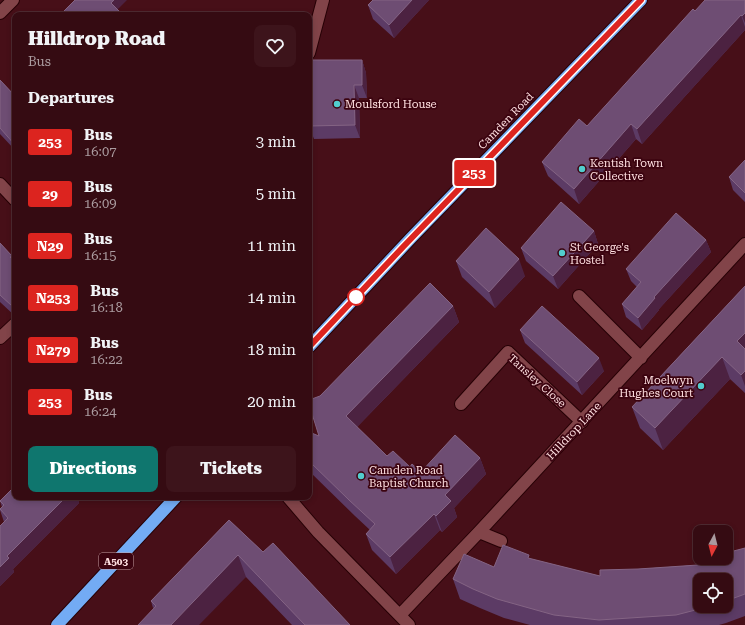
<!DOCTYPE html>
<html lang="en">
<head>
<meta charset="utf-8">
<style>
  body { margin:0; font-family:"Roboto Serif",serif; background:#3d141b; color:#f1f3f6; height:100vh; display:flex; flex-direction:column; font-size:15px; white-space:nowrap }
  * { box-sizing:border-box; margin:0 }
  p { font-size:13px; color:#aa9b9f }
  .icon { flex:none; width:22px; height:22px; fill:none; stroke:currentColor; stroke-width:2; stroke-linecap:round; stroke-linejoin:round }
  .map { position:relative; flex:1; overflow:hidden }
  .side { position:absolute; left:12px; top:12px; width:300px; height:488px; display:flex; flex-direction:column; background:#350b12; border-radius:8px; box-shadow:0 2px 6px #0003,0 0 0 1px #4f2b32 }
  .side>* { flex:none }
  .badge { padding:0 8px; border-radius:3px; font-size:14px; line-height:26px }
  .needle { width:26px; rotate:187deg }
  .tools { position:absolute; left:693px; top:525px; display:grid; gap:8px }
  .tools a { display:grid; place-items:center; width:40px; height:40px; border-radius:8px; background:#350b12; box-shadow:0 2px 6px #0003,0 0 0 1px #4f2b32; font-size:20px }
  .map>.badge { position:absolute; translate:-50% -50%; box-shadow:0 0 0 2px #fff }
  h2 { padding:0 16px; font-size:15px; line-height:36px }
  .round { display:grid; place-items:center; flex:none; width:42px; height:42px; border-radius:8px; background:#3d141b }
  .head { display:flex; align-items:center; justify-content:space-between; height:68px; padding:0 16px }
  h1 { font-size:19px; font-weight:800; line-height:30px }
  .button { display:flex; gap:8px; margin-top:auto; padding:8px 16px }
  .button a { flex:1; height:46px; border-radius:8px; background:#0f766e; color:#fff; font-size:16px; font-weight:800; line-height:46px; text-align:center }
  .button a+a { background:#3d141b; color:#f1f3f6 }
  ul { padding:0; list-style:none }
  li { display:flex; align-items:center; gap:12px; height:52px; padding:0 16px }
  li div { flex:1 }
  li b { display:block; font-size:15px }
  li em { font-style:normal }
  li .badge { min-width:44px; font-weight:700; text-align:center }
  .map>svg:first-child { display:block }
</style>
</head>
<body>
<div class="map">
<svg width="745" height="625" viewBox="0 0 745 625">
  <rect width="100%" height="100%" fill="#470f18"/>
  <g fill="none" stroke-linecap="round" stroke-linejoin="round">
    <defs>
      <path id="minor" d="M0 13 13 0
        M309 53 323 0
        M0 184 15 200
        M579 296 641 358
        M0 338 15 324
        M461 404 508 352 582 422
        M288 497 318 532 409 625
        M479 532 501 541
        M400 615 479 532 745 244"/>
      <path id="highway" d="M309 347 411 238 641 0
        M57 625 176 497"/>
    </defs>
    <!-- minor casing -->
    <use href="#minor" stroke="#260005" stroke-width="14"/>
    <!-- highway casing -->
    <use href="#highway" stroke="#260005" stroke-width="14"/>
    <!-- minor -->
    <use href="#minor" stroke="#824449" stroke-width="12"/>
    <!-- highway -->
    <use href="#highway" stroke="#73abf4" stroke-width="12"/>
  </g>
  <!-- wall -->
  <path fill="#5c3b65" fill-rule="evenodd" d="M429 0 394 38 373 19 368 5Z
    M745 0V30L642 144 636 139 579 204 548 176 542 162 587 126 695 11Z
    M362 60 366 73 367 98H359L360 138 314 139 309 126Z
    M0 80 15 96V150L0 134Z
    M745 160V202L733 190 729 177Z
    M594 231 598 244 558 289 526 261 521 248Z
    M706 240 711 252 659 309V310L642 330 626 317 622 304 637 287 631 281 626 269Z
    M0 243 12 256 13 261 15 262V316L0 302Z
    M456 261 525 276 495 308 462 277Z
    M745 286V393L730 379 663 450 640 428 632 407Z
    M453 306 459 322 357 427 387 456 421 472 480 458 486 474 454 508 457 517 442 532 440 530 396 574 372 550 366 534 370 530 355 516 309 471V432L319 436 320 396Z
    M520 330 604 371 582 395 525 343Z
    M15 497H77L79 503 13 569 14 572 0 586 4 522 0 510V509L2 507 0 501Z
    M229 520 263 552 350 625H292L246 577 153 608 151 601Z
    M745 548V616L726 623 719 625H530L504 618 480 608 460 599 453 579 494 567 530 559 600 576 638 569 698 565ZM726 580V606H700Z"/>
  <!-- shaded-wall -->
  <path fill="#4c2241" d="M114 0H127L115 12 111 3Z
    M412 0H429L394 38 389 25Z
    M745 13V23L742 16Z
    M741 15 745 27V30L642 144 637 129Z
    M362 60 366 73 367 98 362 85Z
    M354 85 359 98 360 138 355 125Z
    M631 124 636 139 579 204 574 189Z
    M594 231 598 244 558 289 553 276Z
    M706 240 711 252 659 309V310L642 330 638 318 654 297Z
    M519 259 525 276 495 308 489 292Z
    M15 304V312L13 306Z
    M453 306 459 322 352 432 346 416Z
    M745 333V363L737 341Z
    M722 357 730 379 663 450 655 428Z
    M599 358 604 371 582 395 577 382Z
    M745 371V386L741 375Z
    M480 458 486 474 454 508 457 517 442 532 436 516 445 495Z
    M66 497H77L79 503 13 569 14 572 0 586V567L7 556Z
    M434 514 440 530 396 574 390 557Z
    M238 555 246 577 199 625H171Z"/>
  <!-- building -->
  <path fill="#6e4d73" stroke="#846484" d="M75 0H114L111 3 121 13 119 15H60Z
    M373 0H412L389 25 368 5Z
    M705 0H745V13L742 16 741 15 637 129 631 124 574 189 542 162 579 119 587 126 693 9 695 11Z
    M309 60H362V85H354L355 125 309 126Z
    M0 80 15 96V145L0 128Z
    M745 160V193L729 177Z
    M561 202 594 231 553 276 521 248Z
    M676 213 706 240 654 297 655 298 638 318 622 304 641 282 626 269Z
    M486 228 519 259 489 292 456 261Z
    M0 243 12 256 10 257 15 262V304L13 306H12L0 295Z
    M430 283 453 306 346 416 387 456 393 451 410 467 412 464 421 472 455 435 480 458 445 495 451 501 436 516 434 514 390 557 366 534 375 524 349 500 309 461V432L319 436 309 404V400L320 396Z
    M745 286V333L737 341 745 349V371L741 375 722 357 655 428 632 407Z
    M542 306 599 358 577 382 520 330Z
    M15 486V497H66L7 556 9 558 0 567V526L8 518 0 509 4 505 0 501Z
    M229 520 263 552 273 543 350 625H305L238 555 171 625H138L156 606 151 601Z
    M503 545 529 555 528 558 600 576V570L638 569 698 565 697 561 707 558H726V553L745 548V594L726 601V580H700V606H711L676 615 599 620 554 615 497 599 473 589 453 579 464 554 494 567Z"/>
  <g fill="none" stroke-linecap="round" stroke-linejoin="round">
    <defs>
      <path id="line" d="M309 347 403 247 641 0"/>
    </defs>
    <!-- line casing -->
    <use href="#line" stroke="#fff" stroke-width="9"/>
    <!-- line -->
    <use href="#line" stroke="#dc241f" stroke-width="6"/>
  </g>
  <!-- markers -->
  <g fill="#52cdce" stroke="#3b030f" stroke-width="1.5">
    <circle cx="337" cy="104" r="4"/>
    <circle cx="582" cy="169" r="4"/>
    <circle cx="562" cy="253" r="4"/>
    <circle cx="701" cy="386" r="4"/>
    <circle cx="361" cy="476" r="4"/>
  </g>
  <circle fill="#fff" stroke="#dc241f" stroke-width="2" cx="356" cy="297" r="8"/>
  <g text-anchor="middle" dominant-baseline="central" stroke-width="3.5" stroke-linejoin="round" paint-order="stroke">
    <!-- shield labels -->
    <rect fill="#3b030f" stroke="#c49ea2" stroke-width="1" x="99" y="553" width="34" height="16" rx="3"/>
    <g font-size="10" font-weight="bold" fill="#ffe0e1">
      <text x="116" y="561">A503</text>
    </g>
    <!-- poi labels -->
    <g font-size="11" fill="#ffe0e1" stroke="#3b030f" text-anchor="start">
      <text x="345" y="104">Moulsford House</text>
      <text x="590" y="163">Kentish Town<tspan x="590" dy="13">Collective</tspan></text>
      <text x="570" y="247">St George's<tspan x="570" dy="13">Hostel</tspan></text>
      <text x="693" y="380" text-anchor="end">Moelwyn<tspan x="693" dy="13">Hughes Court</tspan></text>
      <text x="369" y="470">Camden Road<tspan x="369" dy="13">Baptist Church</tspan></text>
    </g>
    <!-- street labels -->
    <g font-size="11" fill="#ffe0e1" stroke="#3b030f">
      <text transform="translate(506 121) rotate(-46)">Camden Road</text>
      <text transform="translate(537 381) rotate(42)">Tansley Close</text>
      <text transform="translate(574 431) rotate(-47)">Hilldrop Lane</text>
    </g>
  </g>
</svg>
<div class="tools">
<a><svg class="needle" viewBox="-14 -14 28 28"><path d="M0-13l5 13h-10z" fill="#e53935"/><path d="M0 13l5-13h-10z" fill="#aa9b9f"/></svg></a>
<a><svg class="icon" aria-label="locate" viewBox="0 0 24 24"><circle cx="12" cy="12" r="6"/><path d="M12 2v4M12 18v4M2 12h4M18 12h4"/></svg></a>
</div>
<b class="badge" style="left:474px;top:173px;background:#dc241f;color:#fff">253</b>
<section class="side">
<div class="head"><div><h1>Hilldrop Road</h1><p>Bus</p></div><a class="round"><svg class="icon" aria-label="heart" viewBox="0 0 24 24"><path d="M12 20l-8-8c-3-5 5-10 8-4 3-6 11-1 8 4z"/></svg></a></div>
<h2>Departures</h2>
<ul>
<li><span class="badge" style="background:#dc241f;color:#fff">253</span><div><b>Bus</b><p>16:07</p></div><em>3 min</em></li>
<li><span class="badge" style="background:#dc241f;color:#fff">29</span><div><b>Bus</b><p>16:09</p></div><em>5 min</em></li>
<li><span class="badge" style="background:#dc241f;color:#fff">N29</span><div><b>Bus</b><p>16:15</p></div><em>11 min</em></li>
<li><span class="badge" style="background:#dc241f;color:#fff">N253</span><div><b>Bus</b><p>16:18</p></div><em>14 min</em></li>
<li><span class="badge" style="background:#dc241f;color:#fff">N279</span><div><b>Bus</b><p>16:22</p></div><em>18 min</em></li>
<li><span class="badge" style="background:#dc241f;color:#fff">253</span><div><b>Bus</b><p>16:24</p></div><em>20 min</em></li>
</ul>
<div class="button"><a>Directions</a><a>Tickets</a></div>
</section>
</div>
</body>
</html>
